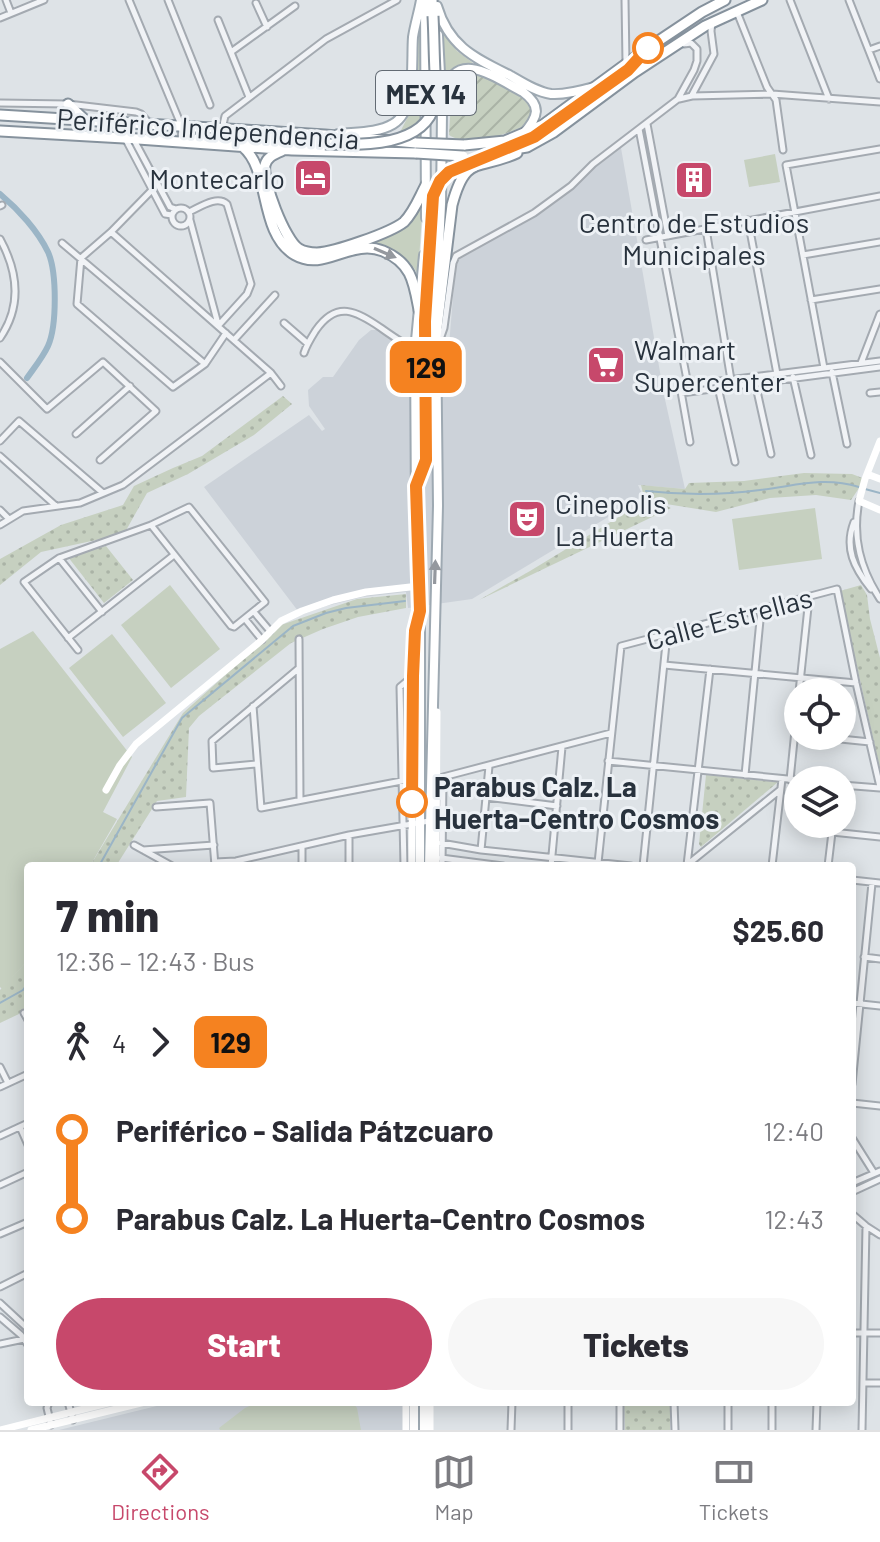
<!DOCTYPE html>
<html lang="en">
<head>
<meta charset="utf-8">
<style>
  body { margin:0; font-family:Barlow,sans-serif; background:#f7f7f7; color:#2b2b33; height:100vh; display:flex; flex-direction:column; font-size:30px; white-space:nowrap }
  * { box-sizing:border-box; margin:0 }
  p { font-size:26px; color:#7c7c81 }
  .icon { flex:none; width:44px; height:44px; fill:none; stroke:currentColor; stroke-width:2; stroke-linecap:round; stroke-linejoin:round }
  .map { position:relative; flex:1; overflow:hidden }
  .details { position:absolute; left:24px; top:862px; width:832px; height:544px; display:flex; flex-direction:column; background:#fff; border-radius:8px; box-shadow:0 4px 20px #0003 }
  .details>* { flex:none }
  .badge { padding:0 16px; border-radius:12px; font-size:28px; line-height:52px }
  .buttons { position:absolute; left:784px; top:678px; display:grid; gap:16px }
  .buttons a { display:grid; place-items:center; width:72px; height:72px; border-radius:50%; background:#fff; box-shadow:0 4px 20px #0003; font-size:40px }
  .map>.badge { position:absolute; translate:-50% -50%; box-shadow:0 0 0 4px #fff }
  .legs { display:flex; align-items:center; gap:12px; height:88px; padding:0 32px; font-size:26px }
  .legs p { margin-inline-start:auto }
  .head { display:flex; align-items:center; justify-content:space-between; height:136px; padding:0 32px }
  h1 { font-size:44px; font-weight:800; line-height:60px }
  .button { display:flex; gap:16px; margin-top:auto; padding:16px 32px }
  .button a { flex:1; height:92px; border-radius:48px; background:#c7486b; color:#fff; font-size:32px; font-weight:800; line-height:92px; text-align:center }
  .button a+a { background:#f7f7f7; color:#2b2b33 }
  ul { padding:0 32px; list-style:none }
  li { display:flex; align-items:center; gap:28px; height:88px; font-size:30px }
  li i { display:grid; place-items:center; width:12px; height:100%; margin:0 10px; background:currentColor }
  li i::after { content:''; width:20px; height:20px; margin:-10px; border:6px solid; border-radius:50%; background:#fff }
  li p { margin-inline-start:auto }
  li:first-child i { background:linear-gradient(#0000 50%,currentColor 0) }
  li:last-child i { background:linear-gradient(currentColor 50%,#0000 0) }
  .dock { display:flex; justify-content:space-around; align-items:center; height:112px; border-top:2px solid #e1e1e2; background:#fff; font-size:22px; color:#7c7c81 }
  .dock a { display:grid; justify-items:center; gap:4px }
  .dock .active { color:#c7486b }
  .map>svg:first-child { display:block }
</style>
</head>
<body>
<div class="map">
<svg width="880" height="1430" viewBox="0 0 880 1430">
  <defs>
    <pattern id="park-dots" width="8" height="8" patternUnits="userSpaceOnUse" patternTransform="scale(2)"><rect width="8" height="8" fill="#c6d0c0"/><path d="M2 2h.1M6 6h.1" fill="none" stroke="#aab3a6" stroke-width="1.8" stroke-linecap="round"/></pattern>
    <pattern id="garden-furrows" width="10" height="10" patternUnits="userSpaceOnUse" patternTransform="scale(2)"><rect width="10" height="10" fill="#c6d0c0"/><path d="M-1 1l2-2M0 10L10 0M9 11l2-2" fill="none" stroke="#aab3a6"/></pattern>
  </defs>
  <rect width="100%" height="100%" fill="#dee3e7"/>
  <!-- built -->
  <path fill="#ccd2d9" d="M616 143 621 148 664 395 685 489 638 485 643 496 472 599 408 608 406 592 363 597 326 606 301 615 204 487 309 415 322 431 325 429 309 406 308 390 323 377H333L359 340 371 330H378L409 352 410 357 448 358 455 272 459 258 455 255 529 214 569 184 589 164Z
    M173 1402H404L403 1430H59Z"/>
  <!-- grass -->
  <path fill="#c6d0c0" d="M423 16 422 138 404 137 400 132 412 109 414 99 419 24Z
    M443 33 457 51 473 63 456 66 445 74Z
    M775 154 780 182 749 187 744 160Z
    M423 200 418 275C408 255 392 249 372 243 399 233 412 228 423 200Z
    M815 508 822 559 739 570 732 519Z
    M170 585 220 649 171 688 121 625Z
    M33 631 132 757 103 812 117 819 90 866H28V960L2 989 0 987V649Z
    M112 634 166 703 123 737 69 668Z
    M258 1402H352L357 1408 361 1430H220L219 1428 245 1408Z"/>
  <!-- park -->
  <path fill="url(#park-dots)" d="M283 396 292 404 254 435 188 474 147 493 124 534 41 552 0 585V559L61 525 123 505 134 486 173 468 202 456Z
    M804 473 852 474 865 479 851 500 816 495 770 498 716 512 660 503 671 508 479 600 530 571 645 501 641 485 685 489 689 483 744 481Z
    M106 546 133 580 104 603 68 557Z
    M861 585 867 595 870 619 880 658V769L840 591Z
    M406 594V608L358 617 323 629 291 643 199 716 189 728 186 797 157 801 116 866H90L183 713 281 625 357 599Z
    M706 775 778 782 701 847 699 844Z
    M28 960V1004L19 1014 0 1023V990Z
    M624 1402H670V1430H625Z"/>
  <!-- garden -->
  <path fill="url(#garden-furrows)" d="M473 72 521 94 532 105V120C515 134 467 148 449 135L452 84C456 74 463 73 473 72Z"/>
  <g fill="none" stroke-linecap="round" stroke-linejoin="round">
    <!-- stream -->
    <path stroke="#9bb5c6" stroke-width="2" d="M865 489 880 493
      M646 491C684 495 722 495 760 490 795 486 823 476 859 487
      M99 866 182 718 293 626 326 613 346 608 405 601
      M0 1003 23 990 28 983"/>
    <!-- canal -->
    <path stroke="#9bb5c6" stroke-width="6" d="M0 194C18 209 38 231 48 252 57 272 57 326 48 346 43 357 34 368 27 378"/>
    <defs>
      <path id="street" d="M6 0 11 13
        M129 0 182 127 181 141
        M168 0 210 105
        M625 0 626 63
        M790 0 829 99
        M849 0 880 79
        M256 3 267 27
        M737 12 767 87 776 100 783 150
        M0 18 44 0
        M218 20 249 97
        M869 50 880 46
        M231 52 295 6
        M692 95 714 54 711 31 712 23
        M679 99 692 96 772 94 880 102
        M0 103 68 104 136 112 141 114 150 124
        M647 124 668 236
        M222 129 225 116 326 39 397 0
        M639 129 688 385
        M125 138 165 214 172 215
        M134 140 170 207 176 209
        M152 190 111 232 81 258 77 304 173 387 205 364 226 333
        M0 206 2 205
        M172 217a9 9 0 1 1 18 0a9 9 0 1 1-18 0Z
        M189 212C200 207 217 195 227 204L251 284 247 294 218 326
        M190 220 218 324
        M748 220 777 374
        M706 229 731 380
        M111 232 271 373 281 386
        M0 239C18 272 22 306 0 338
        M646 240 880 196
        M62 243 205 364
        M803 255 880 242
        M811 300 880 289
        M284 323 307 343
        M234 340 275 295
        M438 345 444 328 453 263 456 256 534 213 571 186 593 164 678 99 694 70 697 61V49L691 43 684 44
        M304 353C307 344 311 338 316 330 337 300 356 311 381 328 392 336 403 343 414 350
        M0 362 47 409 103 362 156 411 100 460
        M861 363 880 314
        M824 368 786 165 880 149
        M832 372 847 444
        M793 377 811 455
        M755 382 771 454
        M718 387 735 462
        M681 393 880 367
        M870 393 880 392
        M76 434 130 386
        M0 441 19 421 103 493
        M690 442 680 386 880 361
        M0 456 56 506
        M859 501C852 537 860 568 880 599
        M0 510 9 519
        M854 522C844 548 854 568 871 589
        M0 525 23 511 80 503 123 485 271 373
        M59 558 102 612
        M254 612 270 631
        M245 619 262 640
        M68 638 174 555
        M299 639 300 800
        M78 650 24 582 59 558 151 525 189 507 265 602 234 627 231 626 151 525
        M664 665 856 683
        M799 692 809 598
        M253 706 261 808 412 779
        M811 736 870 742
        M608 761 798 780
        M257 764 213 768 212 741 298 669
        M745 775 761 610
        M790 780 798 701
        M842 785 880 788
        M486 797 557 806
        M156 807 210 803 215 866
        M832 832 880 837
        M441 843 481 850 631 866
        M134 845 172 866
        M143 850 214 845
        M481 850 489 766
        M441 858 503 866
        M215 862 236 861 349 835 429 821
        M598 863 621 646 837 589 856 683 880 787
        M687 865 710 669
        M687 865 780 790
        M302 866V846
        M349 866V835
        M404 866 400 687 412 677
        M442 866 443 777 611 733
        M551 866 562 747
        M643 866 667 634
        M772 866 782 779
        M828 866 833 824
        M852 880 880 883
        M864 957 880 959
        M852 1003 880 1006
        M24 1013 28 1020
        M0 1067 8 1083
        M852 1084 872 883
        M0 1087 28 1074
        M852 1103 880 1106
        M20 1127 28 1145
        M0 1136 28 1123
        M852 1138 874 1173
        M852 1183 880 1171
        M0 1185 28 1172
        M852 1192 880 1179
        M852 1214 866 1226 880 1235
        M0 1234 28 1222
        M0 1287 28 1273
        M0 1303 28 1329
        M0 1317 21 1335 28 1345
        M852 1333H880
        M0 1344 24 1339
        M863 1383H880
        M49 1402 47 1408 51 1425
        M68 1402 73 1420
        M620 1402V1430
        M674 1402 675 1430
        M511 1430 512 1402
        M568 1430V1402
        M728 1430V1402
        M772 1430V1402
        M816 1430 817 1402
        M862 1430 866 1226"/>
      <path id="primary" d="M425 0 426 218
        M437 6C449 47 475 58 511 76 523 83 537 92 551 94 565 95 580 91 594 87
        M445 95C454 46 496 78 523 92 542 106 538 117 524 133
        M338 134C356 132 378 133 393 124 417 110 411 61 413 37 415 24 419 12 421 0
        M436 313 441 204 442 112 438 35
        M420 866V611L416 510 415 351 424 255
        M429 866 438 506 436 331
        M414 1430V1402
        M424 1430V1402"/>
      <path id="highway" d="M432 0 433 16
        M68 104 86 121
        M0 115 325 135 416 143
        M0 131 124 138 292 150 416 153
        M197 139 222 137 325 144
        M464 145 505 141 543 125 648 48 702 12 725 0
        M243 147C271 170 258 233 295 255 324 272 351 238 383 251 412 263 414 283 419 310
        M283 150C276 154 267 156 265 165 262 180 285 241 299 249 304 252 311 253 317 253 335 252 390 233 404 222 414 212 419 198 426 185
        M508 150 527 147 554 132 635 72 705 26 762 0
        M436 336 452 205C466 153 478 171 517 153
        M416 486 426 460 425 321"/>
    </defs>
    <!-- street casing -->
    <use href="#street" stroke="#a4aab1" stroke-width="9"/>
    <!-- primary casing -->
    <use href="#primary" stroke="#9ea9b2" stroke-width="12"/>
    <!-- highway casing -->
    <use href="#highway" stroke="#86929d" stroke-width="13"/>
    <!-- street -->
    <use href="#street" stroke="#f1f3f6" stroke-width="5"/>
    <!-- secondary -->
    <path stroke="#fff" stroke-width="7" d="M880 441 865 479 859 501 880 510
      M867 474 880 479
      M106 790 120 765 136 744 262 640 281 621 302 611 333 600 366 592 419 586
      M412 866 413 676 418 617
      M436 866 437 712
      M430 1402V1430
      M0 1430 112 1402
      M31 1430 145 1402
      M406 1430V1402"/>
    <!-- primary -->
    <use href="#primary" stroke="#fff" stroke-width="8"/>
    <!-- highway -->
    <use href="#highway" stroke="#fff" stroke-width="9"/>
    <defs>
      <path id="highway-bridge" d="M416 143 464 145
        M325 144C359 145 424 148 435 104 437 94 435 82 435 72 434 54 434 35 433 16
        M416 153 463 156
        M425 321 431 205C435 176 456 168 480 159 494 154 508 148 522 142"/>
    </defs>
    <!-- highway-bridge casing -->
    <use href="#highway-bridge" stroke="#86929d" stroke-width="13" stroke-linecap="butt"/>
    <!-- highway-bridge -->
    <use href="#highway-bridge" stroke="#fff" stroke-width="9"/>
  </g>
  <!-- one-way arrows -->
  <defs><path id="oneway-solid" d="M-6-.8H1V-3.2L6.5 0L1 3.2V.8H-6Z" transform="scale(2)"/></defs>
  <g fill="#94989e">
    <use href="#oneway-solid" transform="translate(385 253) rotate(23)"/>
    <use href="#oneway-solid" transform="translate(435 572) rotate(-88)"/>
  </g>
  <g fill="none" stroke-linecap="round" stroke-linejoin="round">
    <defs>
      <path id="line-1" d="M412 802 413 676 415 631 420 611 416 486 426 460 425 321 433 196 440 181 449 172 534 137 628 70 648 48"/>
    </defs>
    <!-- line-1 casing -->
    <use href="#line-1" stroke="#fff" stroke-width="18"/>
    <!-- line-1 -->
    <use href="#line-1" stroke="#f58220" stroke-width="12"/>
  </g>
  <!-- icons -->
  <defs>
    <symbol id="hotel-square" viewBox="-11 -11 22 22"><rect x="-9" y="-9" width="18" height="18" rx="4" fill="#c7486b" stroke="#edf1f5"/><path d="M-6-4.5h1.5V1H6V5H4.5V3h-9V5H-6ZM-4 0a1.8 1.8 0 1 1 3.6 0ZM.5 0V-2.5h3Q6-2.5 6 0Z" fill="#fff"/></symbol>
    <symbol id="building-square" viewBox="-11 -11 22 22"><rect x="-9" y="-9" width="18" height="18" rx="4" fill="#c7486b" stroke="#edf1f5"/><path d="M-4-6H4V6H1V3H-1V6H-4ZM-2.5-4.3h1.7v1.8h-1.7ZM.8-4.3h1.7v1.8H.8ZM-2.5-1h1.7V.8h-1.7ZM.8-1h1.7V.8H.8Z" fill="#fff"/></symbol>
    <symbol id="supermarket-square" viewBox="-11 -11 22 22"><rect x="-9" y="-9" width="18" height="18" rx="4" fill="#c7486b" stroke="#edf1f5"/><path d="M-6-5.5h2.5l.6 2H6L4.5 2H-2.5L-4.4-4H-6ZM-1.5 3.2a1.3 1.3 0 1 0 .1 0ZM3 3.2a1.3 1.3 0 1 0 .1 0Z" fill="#fff"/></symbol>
    <symbol id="theatre-square" viewBox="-11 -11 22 22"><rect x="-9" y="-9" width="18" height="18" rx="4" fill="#c7486b" stroke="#edf1f5"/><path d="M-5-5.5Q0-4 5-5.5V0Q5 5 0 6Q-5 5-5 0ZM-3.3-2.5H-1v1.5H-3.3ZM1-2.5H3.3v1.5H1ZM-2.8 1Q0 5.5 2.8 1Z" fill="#fff"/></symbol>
  </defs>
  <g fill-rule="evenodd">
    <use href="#hotel-square" x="291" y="156" width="44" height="44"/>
    <use href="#building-square" x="672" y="158" width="44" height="44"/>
    <use href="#supermarket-square" x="584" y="343" width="44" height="44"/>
    <use href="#theatre-square" x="505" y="497" width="44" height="44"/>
  </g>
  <!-- markers -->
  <g fill="#fff" stroke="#f58220" stroke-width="4">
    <circle cx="648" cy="48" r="14"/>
    <circle cx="412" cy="802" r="14"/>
  </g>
  <g text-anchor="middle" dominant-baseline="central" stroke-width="6" stroke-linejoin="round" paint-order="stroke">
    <!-- shield labels -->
    <rect fill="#edf1f5" stroke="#636b74" stroke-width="2" x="376" y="71" width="100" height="44" rx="6"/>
    <g font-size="26" font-weight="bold" fill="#28323d">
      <text x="426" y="93">MEX 14</text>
    </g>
    <!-- street labels -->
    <g font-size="28" fill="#28323d" stroke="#edf1f5">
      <text transform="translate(208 128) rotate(4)">Periférico Independencia</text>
      <text transform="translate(729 618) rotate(-15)">Calle Estrellas</text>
    </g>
    <!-- poi labels -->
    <g font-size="28" fill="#28323d" stroke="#edf1f5" text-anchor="start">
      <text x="285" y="178" text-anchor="end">Montecarlo</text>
      <text x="694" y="222" text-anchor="middle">Centro de Estudios<tspan x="694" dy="32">Municipales</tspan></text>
      <text x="634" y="349">Walmart<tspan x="634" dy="32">Supercenter</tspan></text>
      <text x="555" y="503">Cinepolis<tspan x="555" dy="32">La Huerta</tspan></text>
    </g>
    <!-- stop labels -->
    <g font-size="28" font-weight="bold" fill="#28323d" stroke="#edf1f5" text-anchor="start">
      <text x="434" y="786">Parabus Calz. La<tspan x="434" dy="32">Huerta-Centro Cosmos</tspan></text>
    </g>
  </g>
</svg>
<div class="buttons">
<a><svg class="icon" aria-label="locate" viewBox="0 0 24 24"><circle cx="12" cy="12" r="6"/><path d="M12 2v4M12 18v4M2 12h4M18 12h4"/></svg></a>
<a><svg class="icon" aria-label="layers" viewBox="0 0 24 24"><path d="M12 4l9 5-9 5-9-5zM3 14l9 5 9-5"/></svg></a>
</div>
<b class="badge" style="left:426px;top:367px;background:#f58220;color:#111">129</b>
<section class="details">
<div class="head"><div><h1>7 min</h1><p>12:36 – 12:43 · Bus</p></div><b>$25.60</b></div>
<div class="legs"><svg class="icon" aria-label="walk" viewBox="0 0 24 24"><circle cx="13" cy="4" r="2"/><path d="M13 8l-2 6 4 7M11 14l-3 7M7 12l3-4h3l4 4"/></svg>4<svg class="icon" aria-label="forward" viewBox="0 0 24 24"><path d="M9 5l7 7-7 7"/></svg><b class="badge" style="background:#f58220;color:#111">129</b></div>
<ul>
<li><i style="color:#f58220"></i><b>Periférico - Salida Pátzcuaro</b><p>12:40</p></li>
<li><i style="color:#f58220"></i><b>Parabus Calz. La Huerta-Centro Cosmos</b><p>12:43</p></li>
</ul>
<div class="button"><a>Start</a><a>Tickets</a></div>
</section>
</div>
<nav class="dock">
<a class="active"><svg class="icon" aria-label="directions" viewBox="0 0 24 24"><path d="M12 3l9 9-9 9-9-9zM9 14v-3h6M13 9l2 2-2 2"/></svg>Directions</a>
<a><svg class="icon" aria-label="map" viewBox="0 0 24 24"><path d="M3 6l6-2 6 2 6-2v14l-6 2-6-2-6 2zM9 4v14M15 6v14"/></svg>Map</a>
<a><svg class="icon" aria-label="tickets" viewBox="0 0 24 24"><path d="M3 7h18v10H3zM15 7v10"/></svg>Tickets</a>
</nav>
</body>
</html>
